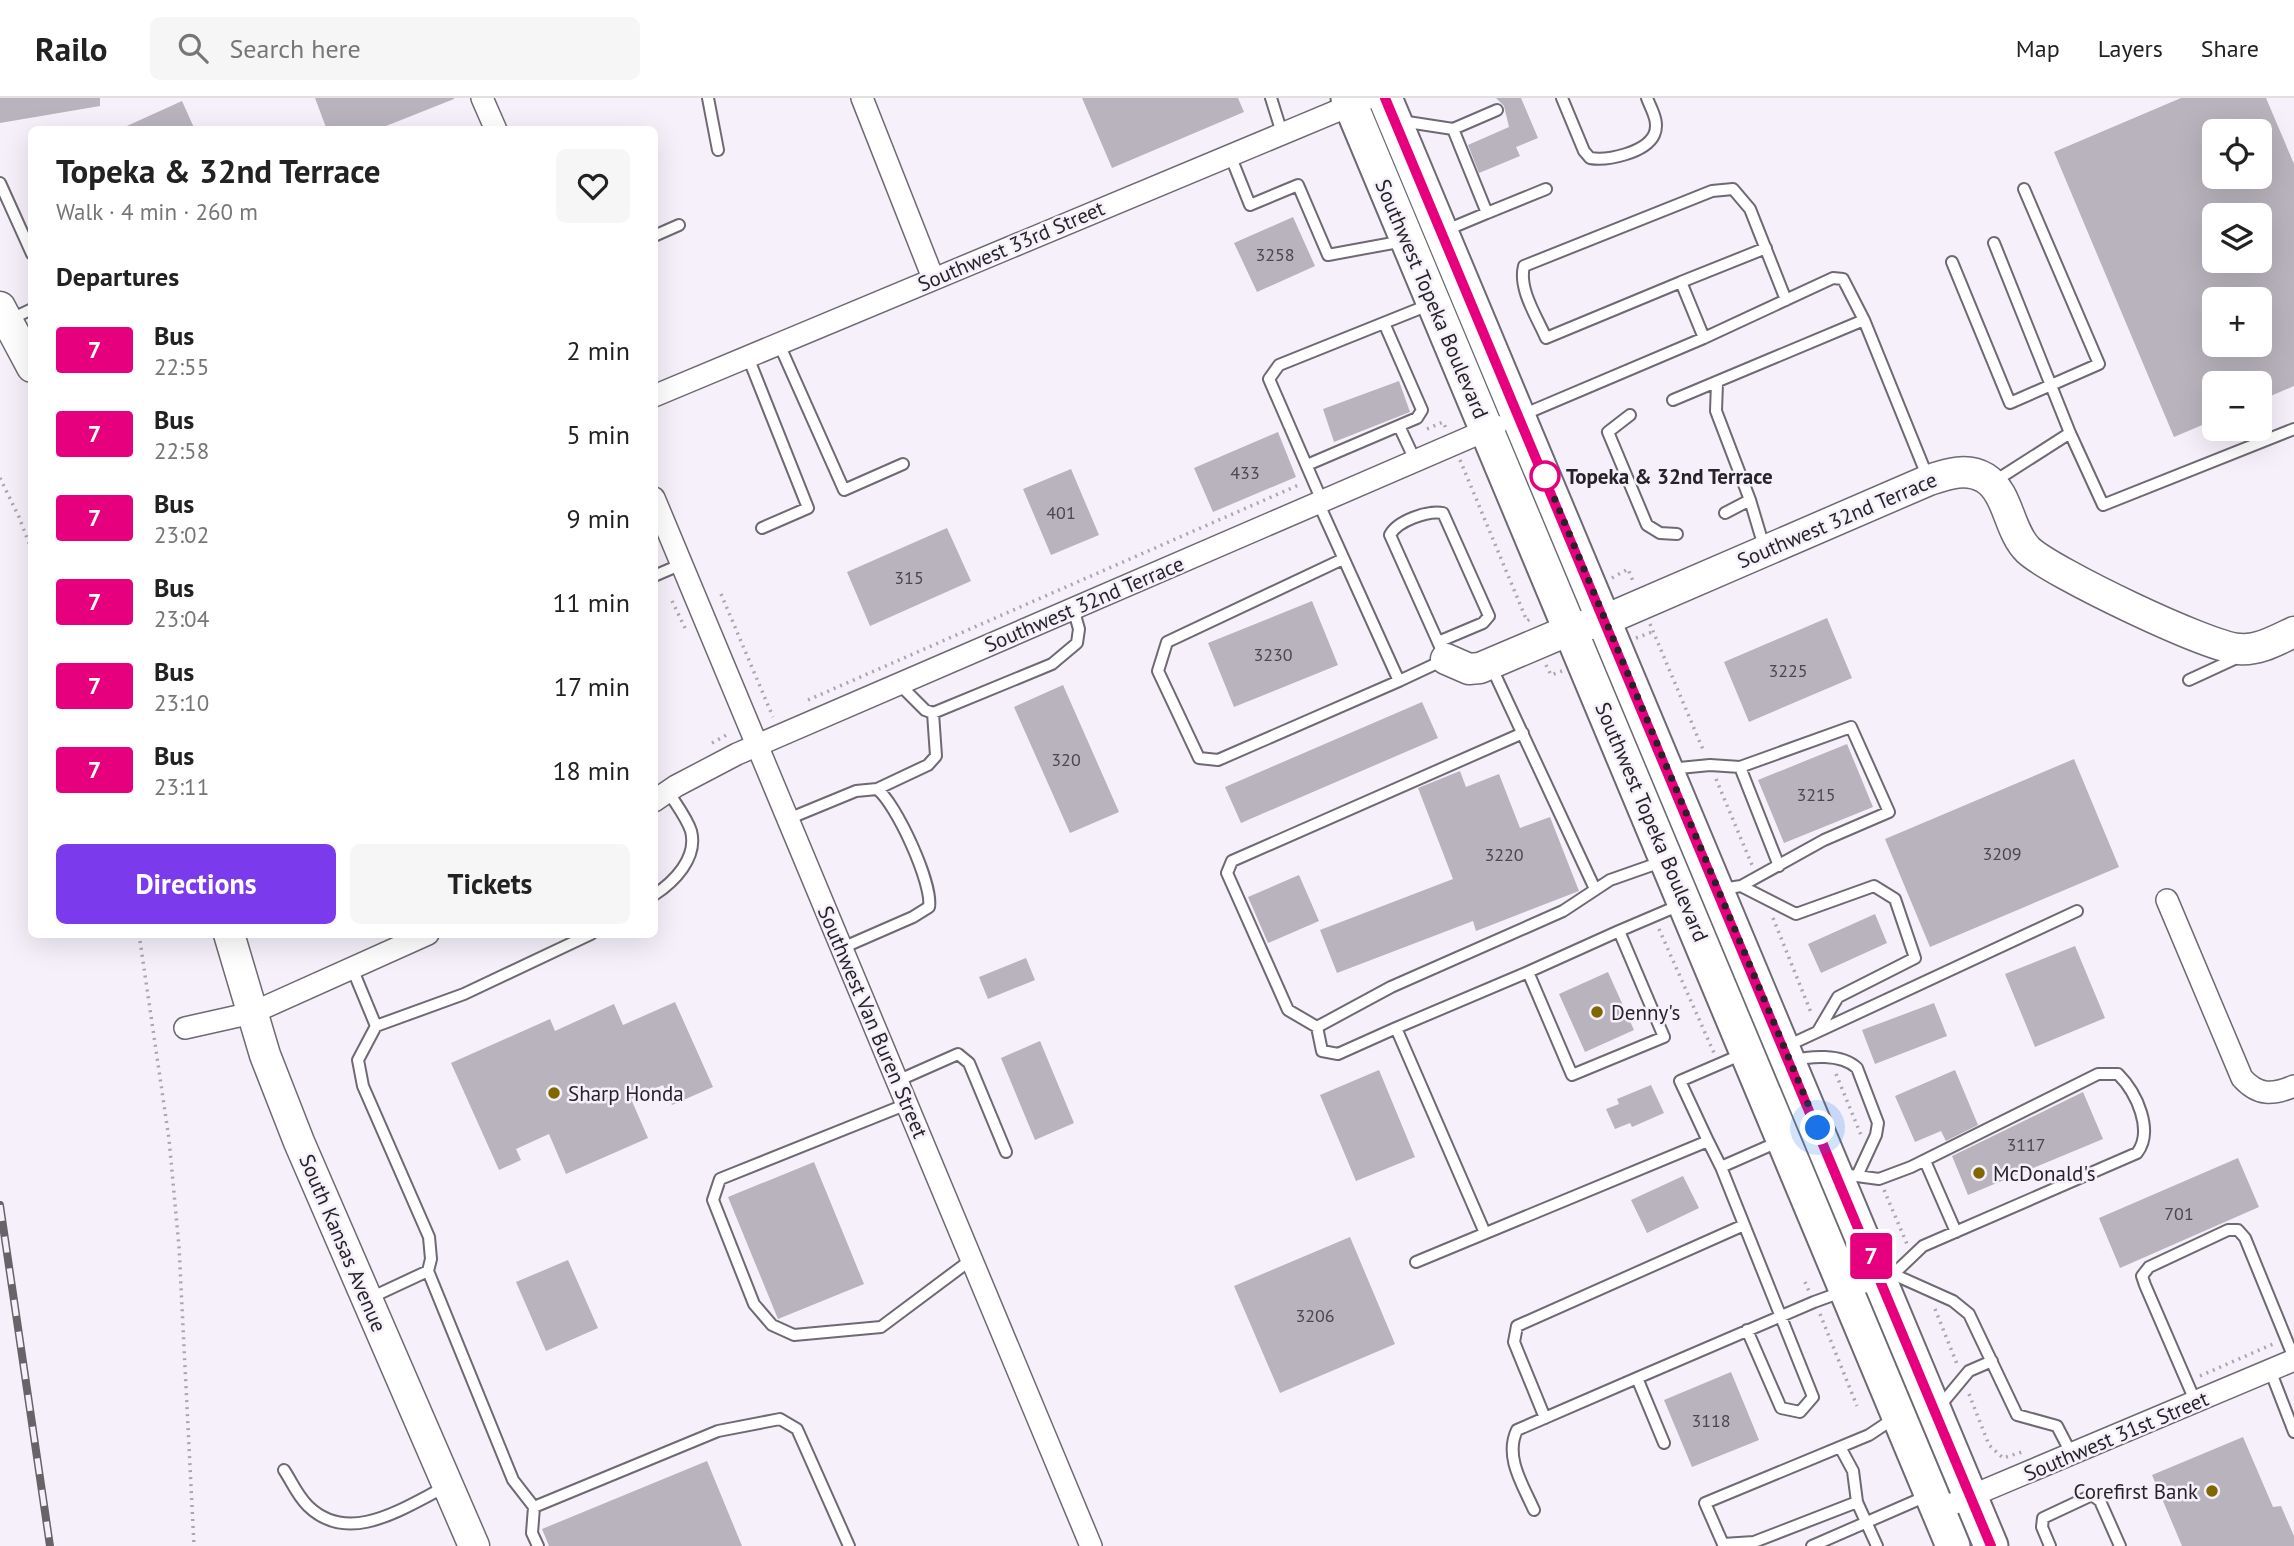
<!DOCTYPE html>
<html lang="en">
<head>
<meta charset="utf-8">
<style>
  body { margin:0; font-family:"PT Sans",sans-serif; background:#f6f6f6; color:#222; height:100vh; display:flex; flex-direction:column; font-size:26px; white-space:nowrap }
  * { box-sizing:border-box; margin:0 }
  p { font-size:23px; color:#767676 }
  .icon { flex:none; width:38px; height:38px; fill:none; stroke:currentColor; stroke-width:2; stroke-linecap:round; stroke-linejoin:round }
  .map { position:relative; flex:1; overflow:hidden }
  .sheet { position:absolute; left:28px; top:28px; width:630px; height:812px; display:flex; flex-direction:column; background:#fff; border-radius:10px; box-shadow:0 7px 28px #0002 }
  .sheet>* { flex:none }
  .badge { padding:0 14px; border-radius:5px; font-size:24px; line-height:46px }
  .controls { position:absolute; left:2202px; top:21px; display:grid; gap:14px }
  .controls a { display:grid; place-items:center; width:70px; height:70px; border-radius:10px; background:#fff; box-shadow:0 7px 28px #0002; font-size:35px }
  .you { position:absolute; width:35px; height:35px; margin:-18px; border:5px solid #fff; border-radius:50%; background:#1a73e8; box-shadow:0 0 0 10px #1a73e833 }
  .map>.badge { position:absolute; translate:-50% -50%; box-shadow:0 0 0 4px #fff }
  h2 { padding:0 28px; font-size:26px; line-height:63px }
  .round { display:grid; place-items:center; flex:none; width:74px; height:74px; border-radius:10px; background:#f6f6f6 }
  .summary { display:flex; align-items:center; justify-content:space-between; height:119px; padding:0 28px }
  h1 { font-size:33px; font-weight:800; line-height:52px }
  .action { display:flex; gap:14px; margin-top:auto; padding:14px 28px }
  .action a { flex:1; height:80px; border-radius:10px; background:#7c3aed; color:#fff; font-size:28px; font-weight:800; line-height:80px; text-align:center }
  .action a+a { background:#f6f6f6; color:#222 }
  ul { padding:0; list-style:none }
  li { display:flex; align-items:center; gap:21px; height:84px; padding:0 28px }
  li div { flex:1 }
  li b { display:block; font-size:26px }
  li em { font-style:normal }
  li .badge { min-width:77px; font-weight:700; text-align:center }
  header { display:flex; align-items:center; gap:42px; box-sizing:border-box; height:98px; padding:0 35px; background:#fff; border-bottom:2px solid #e0e0e0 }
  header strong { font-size:33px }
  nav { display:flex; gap:38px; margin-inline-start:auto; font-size:24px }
  .search { width:490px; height:63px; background:#f6f6f6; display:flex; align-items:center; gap:18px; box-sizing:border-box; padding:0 24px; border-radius:10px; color:#767676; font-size:26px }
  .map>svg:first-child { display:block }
</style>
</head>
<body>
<header>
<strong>Railo</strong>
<div class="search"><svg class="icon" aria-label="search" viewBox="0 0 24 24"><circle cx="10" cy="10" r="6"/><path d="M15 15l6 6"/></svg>Search here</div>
<nav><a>Map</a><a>Layers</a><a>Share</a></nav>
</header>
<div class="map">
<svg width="2294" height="1448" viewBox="0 0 2294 1448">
  <rect width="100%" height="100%" fill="#f5f0fa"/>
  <!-- building -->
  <path fill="#b8b3bc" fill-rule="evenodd" d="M0 0H100V8L0 25Z
    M315 0H454V1L376 32H327Z
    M1082 0H1238L1244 14 1112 70Z
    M1496 0H1521L1538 40 1516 49 1520 58 1479 75 1468 47 1509 29 1504 8Z
    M2181 0H2266L2294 66V288L2259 303V285H2214V322L2174 339 2054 54ZM2214 33H2259V79H2214ZM2214 117H2259V163H2214ZM2214 201H2259V247H2214Z
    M182 3 195 32H118Z
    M1293 119 1315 168 1257 194 1234 145Z
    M1399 283 1410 314 1334 344 1323 311Z
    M1278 334 1296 379 1213 414 1194 370Z
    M1071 371 1099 437 1051 457 1023 391Z
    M947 430 971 483 870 528 847 474Z
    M1312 503 1338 567 1234 609 1208 545Z
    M1827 520 1852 580 1749 624 1724 564Z
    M1063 587 1119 714 1070 735 1014 609Z
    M1422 604 1438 640 1241 725 1225 689Z
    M1847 646 1873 709 1784 745 1758 682Z
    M2074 661 2119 769 1930 849 1885 741Z
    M1460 673 1466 689 1499 676 1520 730 1550 719 1579 793 1476 833 1473 823 1337 875 1320 832 1453 781 1418 690Z
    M1299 777 1319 823 1268 845 1248 799Z
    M1875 816 1887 845 1821 875 1808 846Z
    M2075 848 2105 920 2035 949 2005 876Z
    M1026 860 1035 882 988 901 979 879Z
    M1608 874 1634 932 1585 954 1559 896Z
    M675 904 713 989 672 1007 663 987 631 1001 648 1040 566 1076 549 1036 516 1051 521 1062 499 1072 451 965 550 921 555 933 614 906 623 927Z
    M1934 905 1947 938 1875 966 1862 932Z
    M1040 943 1074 1025 1035 1042 1001 960Z
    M1379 972 1415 1059 1356 1083 1320 997Z
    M1955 972 1978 1027 1946 1043 1941 1033 1915 1044 1895 998Z
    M1651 987 1664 1015 1632 1029 1630 1025 1615 1031 1606 1011 1619 1006 1617 1001Z
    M2083 994 2103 1041 1968 1097 1952 1058Z
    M2238 1060 2259 1109 2120 1170 2099 1120Z
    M814 1064 864 1186 778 1221 728 1099Z
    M1683 1078 1699 1110 1647 1135 1631 1102Z
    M1350 1139 1395 1246 1280 1295 1234 1188Z
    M568 1162 598 1230 546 1253 516 1184Z
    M1731 1274 1759 1342 1692 1369 1664 1302Z
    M2243 1339 2273 1409 2281 1408 2294 1438V1448H2182L2152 1377Z
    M707 1363 742 1448H549L542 1431Z"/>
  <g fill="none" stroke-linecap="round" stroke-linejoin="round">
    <defs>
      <path id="lane" d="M708 0 718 52
        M1271 0 1282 35
        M1562 0 1584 53 1590 60C1607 63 1645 55 1654 37 1660 24 1651 11 1647 0
        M1401 23 1453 31 1487 115 1444 133
        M1453 31 1497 12
        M1230 57 1250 107 1298 87 1328 157 1404 143
        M0 85 32 156
        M1487 115 1546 91
        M654 138 679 127
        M1994 145 2070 335 1995 383
        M1952 164 2010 305 2099 266 2024 91
        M1681 184 1766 150
        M9 222 32 211
        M1704 240 1681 184 1546 240C1537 219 1518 191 1524 168L1712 93 1733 91 1750 111 1786 202
        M779 246 844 392 903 366
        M748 259 808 410 762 430
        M1717 285 1716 313 1750 402 1765 452
        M1673 302 1864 222
        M1630 317 1608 334 1647 427 1660 435 1677 436
        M1520 318 1704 240 1833 180 1843 181 1864 222 1928 380
        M1399 328 1415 362
        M2070 335 2103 407 2294 331
        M1307 367 1417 320 1422 312 1384 225
        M1322 403 1269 281 1279 267 1431 206
        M1318 404 1399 583 1218 662 1199 660 1158 573 1167 544 1343 461
        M1725 415 1750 402
        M654 478 682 466
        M1491 568 1595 791
        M2189 582 2241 558
        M1399 583 1446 561 1438 544 1483 525 1489 518 1443 415C1428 412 1397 423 1390 437L1438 544
        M899 586 925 612 933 615 1052 566 1077 545 1079 531 1073 510
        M1740 669 1779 768
        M1669 671 1710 667 1740 669 1851 629 1889 714 1824 742 1741 788 1722 791
        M877 691 928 667 936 658 933 615
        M788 721 856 693 877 691C896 705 933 786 929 809L913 819 842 850
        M1741 788 1796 816 1874 788 1895 801 1915 860 1838 899 1818 933
        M654 797C674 784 698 760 691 733 687 720 675 705 668 693
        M352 870 376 928 358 962 363 988 429 1139 431 1161 428 1173 368 1201
        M1528 874 1619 833
        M376 928 464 896 591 836
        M1317 929 1288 912 1227 775 1232 763 1523 635
        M1396 930 1338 956 1322 953 1317 929 1391 889 1563 813 1610 782 1664 763
        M1787 948 2077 813
        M1790 963C1810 958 1841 955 1857 970L1878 1025 1876 1037 1857 1078
        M897 983 958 956 969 965 1006 1054
        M907 1006 720 1081 713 1102 754 1206 772 1227 794 1237 881 1229 972 1161
        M1708 1043 1721 1069
        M1925 1063 1956 1134
        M1485 1135 1396 930 1528 874 1572 977 1664 939 1619 833 1680 807
        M1416 1164 1708 1043 1680 983 1745 955
        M428 1173 513 1382 534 1409
        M1895 1177 1953 1203 1969 1216 2017 1317 2057 1328 2072 1357
        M1747 1232 1781 1310 1800 1314 1813 1299 1721 1069 1778 1044
        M2270 1272 2294 1334
        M2196 1305 2145 1187 2142 1178 2149 1169 2228 1132H2238L2245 1140 2294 1260
        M1939 1309 1969 1273 1992 1263
        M1545 1320 1514 1244 1517 1228 1744 1127
        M1664 1345 1637 1280 1814 1204 1847 1192 1882 1187 1923 1148 2137 1055C2154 1033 2137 995 2118 976H2098L1911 1069 1879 1081 1842 1076
        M1840 1349 1853 1373 1857 1404
        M284 1372C292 1384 297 1397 308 1408 349 1448 403 1410 445 1389
        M1534 1412C1523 1387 1504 1359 1517 1332L1637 1280
        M538 1448 532 1435 534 1409 718 1333 780 1321 797 1331 849 1448
        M1812 1448 1929 1397
        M1877 1448 1857 1404 1754 1444 1723 1446 1705 1405 1869 1337 1896 1319
        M2050 1448 2042 1429 2043 1420 2092 1397 2100 1403 2120 1448"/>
      <path id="street" d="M482 0 496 32
        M862 0 933 180
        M654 298 1368 0
        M654 400 1091 1448
        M654 703 676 688 737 656 1496 328
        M2167 802 2242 980C2258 998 2273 997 2294 988
        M185 930 252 915 428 836
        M1938 1412 2294 1262"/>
      <path id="secondary" d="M0 209 32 269
        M1446 561 1469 571 1480 570 1572 531 1605 522 1929 382C1947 376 1967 369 1985 380 2009 395 2008 432 2028 452 2051 474 2207 549 2239 551 2258 553 2277 542 2294 534
        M229 836 265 957 299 1044 474 1448"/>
      <path id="primary" d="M1348 0 1953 1448
        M1385 0 1991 1448"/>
    </defs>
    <!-- lane casing -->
    <use href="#lane" stroke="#6e6972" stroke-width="14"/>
    <!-- street casing -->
    <use href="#street" stroke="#6e6972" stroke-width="24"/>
    <!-- secondary casing -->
    <use href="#secondary" stroke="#6e6972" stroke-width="33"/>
    <!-- primary casing -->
    <use href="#primary" stroke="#6e6972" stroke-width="37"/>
    <!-- path -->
    <path stroke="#aaa6ae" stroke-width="3.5" stroke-dasharray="2 5" stroke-linecap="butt" d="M1427 331 1443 324 1446 330
      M1460 362 1527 523 1530 521
      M0 380 19 419 32 453
      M1612 480 1628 471 1633 483
      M721 496 773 619
      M672 503 687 534
      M1650 526 1704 654
      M1636 540 1652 534
      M1546 567 1551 577 1562 573
      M808 602 1301 386
      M712 645 730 635
      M1716 681 1752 767
      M1773 820 1812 917
      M1659 831 1714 955
      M139 836 169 1041 179 1149 194 1448
      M1836 976 1861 1037
      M1884 1092 1907 1146
      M1805 1184 1809 1193
      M1935 1211 1957 1266
      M1820 1216 1857 1308
      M2200 1278 2273 1246
      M1969 1296 1989 1347 2003 1360 2022 1354"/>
    <!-- lane -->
    <use href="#lane" stroke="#fff" stroke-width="10"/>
    <!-- street -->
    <use href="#street" stroke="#fff" stroke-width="21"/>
    <!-- secondary -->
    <use href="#secondary" stroke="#fff" stroke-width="30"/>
    <!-- primary -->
    <use href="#primary" stroke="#fff" stroke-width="33"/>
    <defs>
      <path id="rail" d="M0 1107 50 1448"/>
    </defs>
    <!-- rail casing -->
    <use href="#rail" stroke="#676469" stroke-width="8"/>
    <!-- rail -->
    <use href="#rail" stroke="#f5f0fa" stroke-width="5" stroke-dasharray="16" stroke-linecap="butt"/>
  </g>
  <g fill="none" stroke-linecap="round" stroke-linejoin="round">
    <defs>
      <path id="line" d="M1385 0 1991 1448"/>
    </defs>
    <!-- line casing -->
    <use href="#line" stroke="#fff" stroke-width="16"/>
    <!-- line -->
    <use href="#line" stroke="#e6007e" stroke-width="10"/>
    <!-- walk -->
    <path stroke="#262428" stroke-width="7" stroke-dasharray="0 12.6" d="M1545 378 1818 1030"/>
  </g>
  <!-- markers -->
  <circle fill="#fff" stroke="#e6007e" stroke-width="3.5" cx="1545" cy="378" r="14"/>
  <g fill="#7f6800" stroke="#f5f0fa" stroke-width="2.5">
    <circle cx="1597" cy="914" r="7"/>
    <circle cx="554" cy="995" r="7"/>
    <circle cx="1979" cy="1075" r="7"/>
    <circle cx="2212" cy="1393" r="7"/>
  </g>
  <g text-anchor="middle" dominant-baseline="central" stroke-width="5" stroke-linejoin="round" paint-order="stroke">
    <!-- number labels -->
    <g font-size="18" fill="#4a484d">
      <text x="1275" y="156">3258</text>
      <text x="1245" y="374">433</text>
      <text x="1061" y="414">401</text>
      <text x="909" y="479">315</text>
      <text x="1273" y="556">3230</text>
      <text x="1788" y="572">3225</text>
      <text x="1066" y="661">320</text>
      <text x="1816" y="696">3215</text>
      <text x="2002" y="755">3209</text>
      <text x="1504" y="756">3220</text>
      <text x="2026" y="1046">3117</text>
      <text x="2179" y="1115">701</text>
      <text x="1315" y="1217">3206</text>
      <text x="1711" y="1322">3118</text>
    </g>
    <!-- street labels -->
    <g font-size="21" fill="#262428" stroke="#f5f0fa">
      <text transform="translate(1011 148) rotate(-23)">Southwest 33rd Street</text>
      <text transform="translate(1432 201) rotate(67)">Southwest Topeka Boulevard</text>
      <text transform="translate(1837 422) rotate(-23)">Southwest 32nd Terrace</text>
      <text transform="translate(1084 506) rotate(-23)">Southwest 32nd Terrace</text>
      <text transform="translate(1652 724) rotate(67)">Southwest Topeka Boulevard</text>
      <text transform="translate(873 924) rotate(67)">Southwest Van Buren Street</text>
      <text transform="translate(343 1145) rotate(67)">South Kansas Avenue</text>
      <text transform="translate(2116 1338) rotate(-23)">Southwest 31st Street</text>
    </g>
    <!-- stop labels -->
    <g font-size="21" font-weight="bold" fill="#262428" stroke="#f5f0fa" text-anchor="start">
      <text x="1566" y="378">Topeka &amp; 32nd Terrace</text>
    </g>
    <!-- poi labels -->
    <g font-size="21" fill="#262428" stroke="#f5f0fa" text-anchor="start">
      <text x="1611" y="914">Denny's</text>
      <text x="568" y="995">Sharp Honda</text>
      <text x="1993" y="1075">McDonald's</text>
      <text x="2198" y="1393" text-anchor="end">Corefirst Bank</text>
    </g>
  </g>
</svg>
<div class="controls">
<a><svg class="icon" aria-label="locate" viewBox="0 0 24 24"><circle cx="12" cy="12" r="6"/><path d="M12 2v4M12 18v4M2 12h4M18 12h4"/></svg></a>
<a><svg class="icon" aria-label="layers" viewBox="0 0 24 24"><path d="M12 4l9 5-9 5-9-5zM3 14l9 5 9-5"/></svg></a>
<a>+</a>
<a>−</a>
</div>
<div class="you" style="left:1818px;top:1030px"></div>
<b class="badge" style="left:1871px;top:1158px;background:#e6007e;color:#fff">7</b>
<section class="sheet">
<div class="summary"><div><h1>Topeka &amp; 32nd Terrace</h1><p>Walk · 4 min · 260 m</p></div><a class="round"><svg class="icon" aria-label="heart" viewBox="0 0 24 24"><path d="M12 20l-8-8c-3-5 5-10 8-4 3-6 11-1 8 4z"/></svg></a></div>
<h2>Departures</h2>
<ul>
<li><span class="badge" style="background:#e6007e;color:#fff">7</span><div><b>Bus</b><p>22:55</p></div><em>2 min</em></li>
<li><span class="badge" style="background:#e6007e;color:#fff">7</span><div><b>Bus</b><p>22:58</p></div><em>5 min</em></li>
<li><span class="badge" style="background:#e6007e;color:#fff">7</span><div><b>Bus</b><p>23:02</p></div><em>9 min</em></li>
<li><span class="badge" style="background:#e6007e;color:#fff">7</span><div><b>Bus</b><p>23:04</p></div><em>11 min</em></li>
<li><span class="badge" style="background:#e6007e;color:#fff">7</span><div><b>Bus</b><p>23:10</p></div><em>17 min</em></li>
<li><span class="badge" style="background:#e6007e;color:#fff">7</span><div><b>Bus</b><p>23:11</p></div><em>18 min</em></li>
</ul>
<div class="action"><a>Directions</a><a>Tickets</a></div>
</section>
</div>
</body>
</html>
